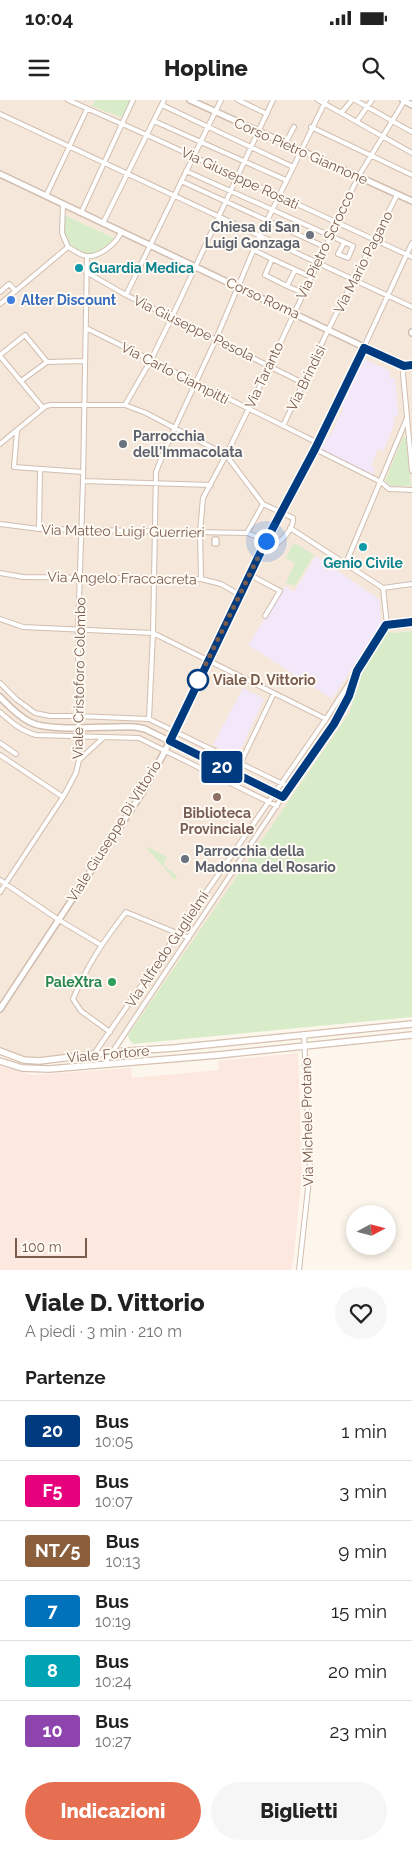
<!DOCTYPE html>
<html lang="it">
<head>
<meta charset="utf-8">
<style>
  body { margin:0; font-family:Raleway,sans-serif; background:#f6f6f6; color:#222; height:100vh; display:flex; flex-direction:column; font-size:19px; white-space:nowrap }
  * { box-sizing:border-box; margin:0 }
  p { font-size:16px; color:#767676 }
  .icon { flex:none; width:28px; height:28px; fill:none; stroke:currentColor; stroke-width:2; stroke-linecap:round; stroke-linejoin:round }
  .map { position:relative; height:1170px; overflow:hidden }
  .side { display:flex; flex-direction:column; background:#fff; flex:1 }
  .side>* { flex:none }
  .badge { padding:0 10px; border-radius:4px; font-size:18px; line-height:32px }
  .needle { width:32px; rotate:83deg }
  .buttons { position:absolute; left:346px; top:1105px; display:grid; gap:10px }
  .buttons a { display:grid; place-items:center; width:50px; height:50px; border-radius:50%; background:#fff; box-shadow:0 2px 8px #0003; font-size:25px }
  .scale { position:absolute; left:15px; bottom:12px; width:72px; box-sizing:border-box; padding-left:5px; border:2px solid #7a5c4d; border-top:0; font-size:14px; line-height:18px; white-space:nowrap; color:#7a5c4d; -webkit-text-stroke:4px #fffaf3; paint-order:stroke }
  .you { position:absolute; width:25px; height:25px; margin:-12px; border:4px solid #fff; border-radius:50%; background:#1a73e8; box-shadow:0 0 0 8px #1a73e833 }
  .map>.badge { position:absolute; translate:-50% -50%; box-shadow:0 0 0 2px #fff }
  h2 { padding:0 25px; font-size:19px; line-height:45px }
  .round { display:grid; place-items:center; flex:none; width:52px; height:52px; border-radius:26px; background:#f6f6f6 }
  .summary { display:flex; align-items:center; justify-content:space-between; height:85px; padding:0 25px }
  h1 { font-size:24px; font-weight:800; line-height:38px }
  .button { display:flex; gap:10px; margin-top:auto; padding:10px 25px }
  .button a { flex:1; height:58px; border-radius:30px; background:#e76f51; color:#fff; font-size:20px; font-weight:800; line-height:58px; text-align:center }
  .button a+a { background:#f6f6f6; color:#222 }
  ul { padding:0; list-style:none }
  li { display:flex; align-items:center; gap:15px; height:60px; padding:0 25px; border-top:1px solid #e0e0e0 }
  li div { flex:1 }
  li b { display:block; font-size:19px }
  li em { font-style:normal }
  li .badge { min-width:55px; font-weight:700; text-align:center }
  .status { display:flex; justify-content:space-between; align-items:center; height:35px; padding:0 25px; background:#fff; direction:ltr }
  .status svg { height:14px; fill:currentColor }
  header { display:flex; justify-content:space-between; align-items:center; height:65px; padding:0 25px; background:#fff; font-size:22px; font-weight:800 }
  .map>svg:first-child { display:block }
</style>
</head>
<body>
<div class="status"><b>10:04</b><svg viewBox="0 0 49 12"><path d="M0 12V9h3v3zM5 12V6h3v6zM10 12V3h3v9zM15 12V0h3v12zM26 1h20v11H26zM47 4h2v5h-2z"/></svg></div>
<header><svg class="icon" aria-label="menu" viewBox="0 0 24 24"><path d="M4 6h16M4 12h16M4 18h16"/></svg>Hopline<svg class="icon" aria-label="search" viewBox="0 0 24 24"><circle cx="10" cy="10" r="6"/><path d="M15 15l6 6"/></svg></header>
<div class="map">
<svg width="412" height="1170" viewBox="0 0 412 1170">
  <rect width="100%" height="100%" fill="#fdf6ec"/>
  <!-- residential -->
  <path fill="#f5e8da" d="M0 0H412V531L391 533 388 531 364 566 349 613 120 947 45 959 30 960 0 950Z"/>
  <!-- commercial -->
  <path fill="#fde8e0" d="M298 953 302 1071 294 1155 291 1170H0V966L33 975 131 968 132 978 219 970 218 961Z"/>
  <!-- education -->
  <path fill="#f3e8fa" d="M362 258 390 271V278H395L398 316 393 317 395 323 383 351 378 349 371 366 375 368 373 375 321 349 328 335 330 336 343 309 340 307 343 301 342 300Z
    M316 456 379 499 382 526 371 540 332 599 248 545 285 486 294 492Z
    M243 588 264 599 237 657 213 645Z"/>
  <!-- green -->
  <path fill="#d8ecc9" d="M95 0H130L123 18 92 6Z
    M64 115 116 139 95 154 88 155 71 147 63 133Z
    M403 337 406 338 411 386H391L385 381Z
    M296 444 314 455 295 486 286 483 295 463 286 458 292 445Z
    M388 531 392 533 412 531V917L133 944 129 939 128 935 349 613 364 566Z
    M129 728 145 746 167 757 163 765 177 776 175 780Z"/>
  <g fill="none" stroke-linecap="round" stroke-linejoin="round">
    <defs>
      <path id="pedestrian" d="M214 439H217V444H214Z"/>
      <path id="minor" d="M68 0 147 35 412 157
        M238 0 267 14
        M318 0 412 53
        M355 0 412 32
        M162 5 293 67
        M341 13 352 0
        M0 14 412 207
        M154 21 286 80
        M357 21 372 0
        M311 27 412 75
        M285 44 294 27
        M186 71 353 146 348 158 338 154 344 143
        M181 81 325 147
        M46 96 87 9
        M63 105 62 133 68 147C73 150 80 155 86 156 99 158 117 143 121 132
        M81 113 133 0
        M103 123 164 0
        M254 150 272 159
        M295 170 287 186 265 175 272 159 311 177
        M86 172 126 195 303 283
        M287 186 303 193
        M0 192 9 184 15 190
        M126 195 221 0
        M0 204 68 147
        M86 228 318 343
        M364 247 412 143
        M0 255 25 235 47 262
        M0 256 43 308
        M47 262 85 261
        M404 266 403 274 412 371
        M21 281 47 262
        M125 305 151 260 172 217 273 0
        M283 326 330 226 397 95
        M17 331 14 367 83 372
        M0 344 46 306 51 305H125L146 313 226 355 263 404 293 418C294 427 284 439 276 444L247 433 263 404
        M315 349 381 382 389 389 412 390
        M83 381 211 385
        M0 424 39 429 247 433
        M290 428 383 488 387 525
        M39 429 40 370
        M346 463 407 318
        M0 473 23 477 201 479 221 484 240 495
        M250 475 280 491 265 516
        M201 479 200 432 203 398 226 355 270 265 358 77 405 0
        M383 488 412 484
        M0 519 23 527 153 533 326 619
        M387 525 412 522
        M0 583 16 599 35 613 50 616H77L149 619 289 687
        M0 612C11 622 21 631 36 635L139 638 277 706
        M149 619 153 533 156 372 165 349 216 239 259 137 326 0
        M169 641 283 697
        M0 643 16 654
        M0 655 63 697
        M79 660 103 638
        M240 664 274 593
        M0 780 59 820 101 845
        M0 792 63 697 76 673 79 660 78 530 83 381 87 156
        M110 932 81 911 73 899C88 864 102 843 126 812L189 838
        M94 954 326 619 387 525
        M105 963 289 687 334 624 349 596 355 578
        M299 1170 310 1070 304 934"/>
      <path id="tertiary" d="M190 0 412 101
        M403 0 412 5
        M0 74 404 266 412 265
        M412 232V233
        M0 597C9 606 18 616 30 622 51 633 110 625 136 627L145 629 169 641
        M0 909 142 693 165 651 266 441 315 349 364 247"/>
      <path id="secondary" d="M0 951 24 960 39 961 113 952 174 948 412 924
        M0 961 22 968 49 969 218 955 412 935"/>
    </defs>
    <!-- pedestrian casing -->
    <use href="#pedestrian" stroke="#d1beb0" stroke-width="5.5"/>
    <!-- minor casing -->
    <use href="#minor" stroke="#d1beb0" stroke-width="6"/>
    <!-- tertiary casing -->
    <use href="#tertiary" stroke="#d1beb0" stroke-width="8"/>
    <!-- secondary casing -->
    <use href="#secondary" stroke="#d6c0b0" stroke-width="8"/>
    <!-- pedestrian -->
    <use href="#pedestrian" stroke="#fff" stroke-width="3"/>
    <!-- minor -->
    <use href="#minor" stroke="#fff" stroke-width="4"/>
    <!-- tertiary -->
    <use href="#tertiary" stroke="#fff" stroke-width="5"/>
    <!-- secondary -->
    <use href="#secondary" stroke="#fff" stroke-width="5.5"/>
  </g>
  <g fill="none" stroke-linecap="round" stroke-linejoin="round">
    <defs>
      <path id="line" d="M412 265 404 266 364 248 315 349 266 441 170 641 283 697 334 624 349 596 357 571 386 525 412 522"/>
    </defs>
    <!-- line casing -->
    <use href="#line" stroke="#fff" stroke-width="11"/>
    <!-- line -->
    <use href="#line" stroke="#003b80" stroke-width="8"/>
    <!-- walk -->
    <path stroke="#7a5c4d" stroke-width="5" stroke-dasharray="0 9" d="M198 580 266 441"/>
  </g>
  <!-- markers -->
  <g fill="#6b7280" stroke="#fffaf3" stroke-width="2">
    <circle cx="310" cy="135" r="5"/>
    <circle cx="123" cy="344" r="5"/>
    <circle cx="185" cy="759" r="5"/>
  </g>
  <g fill="#0f9aa8" stroke="#fffaf3" stroke-width="2">
    <circle cx="79" cy="168" r="5"/>
    <circle cx="363" cy="447" r="5"/>
  </g>
  <circle fill="#3f7fe0" stroke="#fffaf3" stroke-width="2" cx="11" cy="200" r="5"/>
  <circle fill="#fff" stroke="#003b80" stroke-width="2.5" cx="198" cy="580" r="10"/>
  <circle fill="#8d6e63" stroke="#fffaf3" stroke-width="2" cx="217" cy="697" r="5"/>
  <circle fill="#2e9e5b" stroke="#fffaf3" stroke-width="2" cx="112" cy="882" r="5"/>
  <g text-anchor="middle" dominant-baseline="central" stroke-width="4" stroke-linejoin="round" paint-order="stroke">
    <!-- street labels -->
    <g font-size="14" fill="#7a5c4d" stroke="#fffaf3">
      <text transform="translate(301 51) rotate(24)">Corso Pietro Giannone</text>
      <text transform="translate(240 78) rotate(25)">Via Giuseppe Rosati</text>
      <text transform="translate(325 145) rotate(-65)">Via Pietro Scrocco</text>
      <text transform="translate(363 162) rotate(-63)">Via Mario Pagano</text>
      <text transform="translate(263 198) rotate(25)">Corso Roma</text>
      <text transform="translate(194 228) rotate(26)">Via Giuseppe Pesola</text>
      <text transform="translate(175 273) rotate(27)">Via Carlo Ciampitti</text>
      <text transform="translate(264 275) rotate(-65)">Via Taranto</text>
      <text transform="translate(306 278) rotate(-64)">Via Brindisi</text>
      <text transform="translate(123 431) rotate(1)">Via Matteo Luigi Guerrieri</text>
      <text transform="translate(122 478) rotate(1)">Via Angelo Fraccacreta</text>
      <text transform="translate(79 578) rotate(-89)">Viale Cristoforo Colombo</text>
      <text transform="translate(114 731) rotate(-58)">Viale Giuseppe Di Vittorio</text>
      <text transform="translate(167 849) rotate(-56)">Via Alfredo Guglielmi</text>
      <text transform="translate(108 954) rotate(-5)">Viale Fortore</text>
      <text transform="translate(307 1022) rotate(-91)">Via Michele Protano</text>
    </g>
    <!-- worship labels -->
    <g font-size="14" font-weight="bold" fill="#5b616d" stroke="#fffaf3" text-anchor="start">
      <text x="300" y="127" text-anchor="end">Chiesa di San<tspan x="300" dy="16">Luigi Gonzaga</tspan></text>
      <text x="133" y="336">Parrocchia<tspan x="133" dy="16">dell'Immacolata</tspan></text>
      <text x="195" y="751">Parrocchia della<tspan x="195" dy="16">Madonna del Rosario</tspan></text>
    </g>
    <!-- culture labels -->
    <g font-size="14" font-weight="bold" fill="#0d838f" stroke="#fffaf3" text-anchor="start">
      <text x="89" y="168">Guardia Medica</text>
      <text x="363" y="463" text-anchor="middle">Genio Civile</text>
    </g>
    <!-- shop labels -->
    <g font-size="14" font-weight="bold" fill="#366cbe" stroke="#fffaf3" text-anchor="start">
      <text x="21" y="200">Alter Discount</text>
    </g>
    <!-- stop labels -->
    <g font-size="14" font-weight="bold" fill="#7a5c4d" stroke="#fffaf3" text-anchor="start">
      <text x="213" y="580">Viale D. Vittorio</text>
    </g>
    <!-- education labels -->
    <g font-size="14" font-weight="bold" fill="#785e54" stroke="#fffaf3">
      <text x="217" y="713">Biblioteca<tspan x="217" dy="16">Provinciale</tspan></text>
    </g>
    <!-- leisure labels -->
    <g font-size="14" font-weight="bold" fill="#27864d" stroke="#fffaf3" text-anchor="end">
      <text x="102" y="882">PaleXtra</text>
    </g>
  </g>
</svg>
<div class="buttons">
<a><svg class="needle" viewBox="-14 -14 28 28"><path d="M0-13l5 13h-10z" fill="#e53935"/><path d="M0 13l5-13h-10z" fill="#767676"/></svg></a>
</div>
<div class="scale">100 m</div>
<div class="you" style="left:266px;top:441px"></div>
<b class="badge" style="left:222px;top:667px;background:#003b80;color:#fff">20</b>
</div>
<section class="side">
<div class="summary"><div><h1>Viale D. Vittorio</h1><p>A piedi · 3 min · 210 m</p></div><a class="round"><svg class="icon" aria-label="heart" viewBox="0 0 24 24"><path d="M12 20l-8-8c-3-5 5-10 8-4 3-6 11-1 8 4z"/></svg></a></div>
<h2>Partenze</h2>
<ul>
<li><span class="badge" style="background:#003b80;color:#fff">20</span><div><b>Bus</b><p>10:05</p></div><em>1 min</em></li>
<li><span class="badge" style="background:#e6007e;color:#fff">F5</span><div><b>Bus</b><p>10:07</p></div><em>3 min</em></li>
<li><span class="badge" style="background:#8b5e3c;color:#fff">NT/5</span><div><b>Bus</b><p>10:13</p></div><em>9 min</em></li>
<li><span class="badge" style="background:#0072bc;color:#fff">7</span><div><b>Bus</b><p>10:19</p></div><em>15 min</em></li>
<li><span class="badge" style="background:#00a3b4;color:#fff">8</span><div><b>Bus</b><p>10:24</p></div><em>20 min</em></li>
<li><span class="badge" style="background:#8e44ad;color:#fff">10</span><div><b>Bus</b><p>10:27</p></div><em>23 min</em></li>
</ul>
<div class="button"><a>Indicazioni</a><a>Biglietti</a></div>
</section>
</body>
</html>
